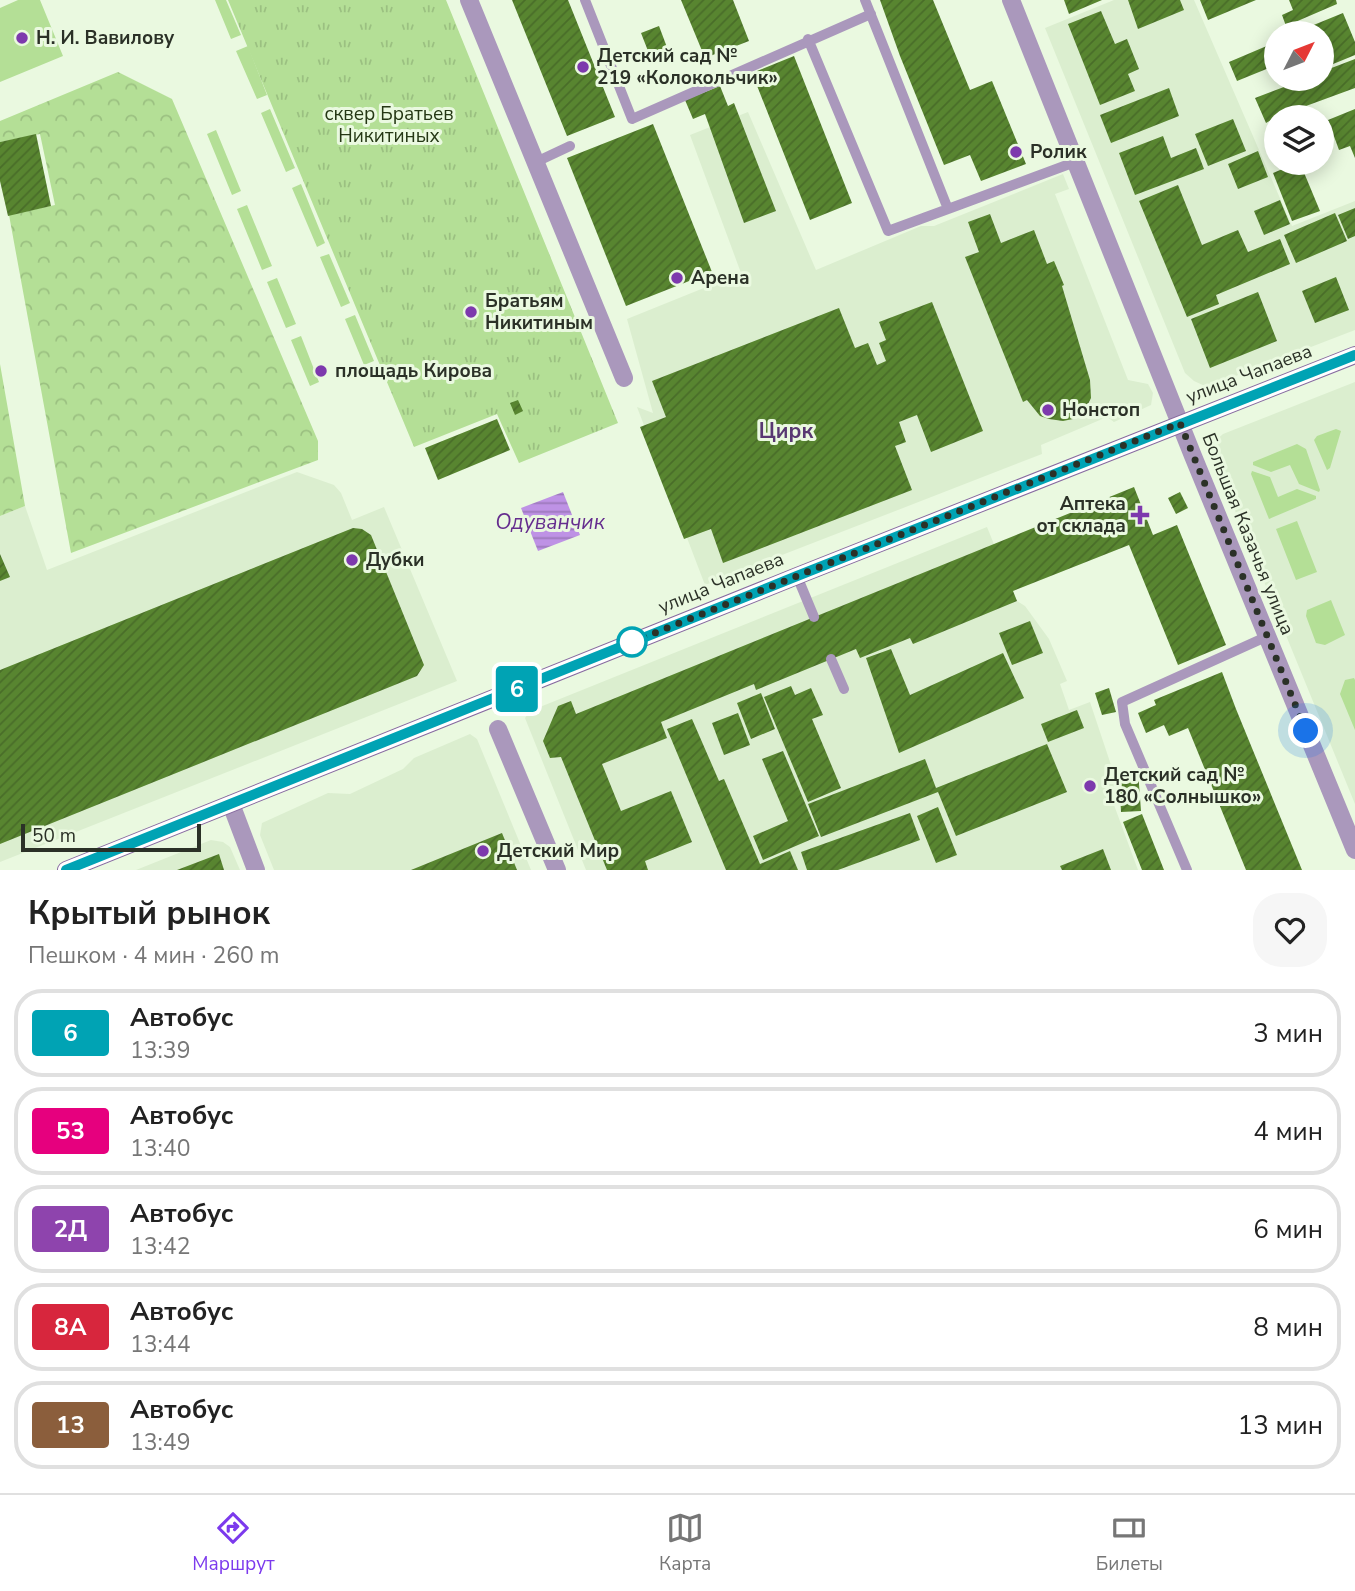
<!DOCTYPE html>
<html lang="ru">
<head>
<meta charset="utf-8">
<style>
  body { margin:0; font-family:"Nunito Sans",sans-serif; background:#f6f6f6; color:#222; height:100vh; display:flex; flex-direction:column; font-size:26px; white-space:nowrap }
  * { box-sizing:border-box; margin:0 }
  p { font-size:23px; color:#767676 }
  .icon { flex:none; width:38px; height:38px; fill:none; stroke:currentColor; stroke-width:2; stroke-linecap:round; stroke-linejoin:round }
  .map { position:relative; height:870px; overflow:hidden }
  .drawer { display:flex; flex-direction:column; background:#fff; flex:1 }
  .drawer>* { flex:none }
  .badge { padding:0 14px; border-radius:5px; font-size:24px; line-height:46px }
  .needle { width:46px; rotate:48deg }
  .controls { position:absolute; left:1264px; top:21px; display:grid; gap:14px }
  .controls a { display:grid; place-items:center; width:70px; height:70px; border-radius:50%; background:#fff; box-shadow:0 4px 18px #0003; font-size:35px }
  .scale { position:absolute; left:21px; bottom:18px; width:180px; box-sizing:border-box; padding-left:7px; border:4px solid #2b3127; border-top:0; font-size:19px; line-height:24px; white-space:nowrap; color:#2b3127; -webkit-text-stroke:5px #eaf9e0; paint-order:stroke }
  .you { position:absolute; width:35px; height:35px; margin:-18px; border:5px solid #fff; border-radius:50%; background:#1a73e8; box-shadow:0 0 0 10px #1a73e833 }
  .map>.badge { position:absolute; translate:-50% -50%; box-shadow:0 0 0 4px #fff }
  .round { display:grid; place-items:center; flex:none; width:74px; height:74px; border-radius:28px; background:#f6f6f6 }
  .overview { display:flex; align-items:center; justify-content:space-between; height:119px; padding:0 28px }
  h1 { font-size:33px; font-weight:700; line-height:52px }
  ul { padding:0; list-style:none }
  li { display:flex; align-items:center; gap:21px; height:88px; margin:0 14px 10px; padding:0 14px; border:4px solid #e0e0e0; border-radius:28px }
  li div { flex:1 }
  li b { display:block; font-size:26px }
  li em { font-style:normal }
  li .badge { min-width:77px; font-weight:700; text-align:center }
  .tabs { display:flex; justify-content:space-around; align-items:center; height:98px; border-top:2px solid #e0e0e0; background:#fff; font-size:19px; color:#767676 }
  .tabs a { display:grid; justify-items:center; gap:4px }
  .tabs .selected { color:#7c3aed }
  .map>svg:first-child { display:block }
</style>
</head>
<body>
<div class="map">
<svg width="1355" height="870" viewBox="0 0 1355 870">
  <defs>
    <pattern id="forest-crowns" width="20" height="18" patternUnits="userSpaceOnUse" patternTransform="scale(1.75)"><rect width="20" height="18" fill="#b4df96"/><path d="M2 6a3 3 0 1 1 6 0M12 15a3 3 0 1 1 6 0" fill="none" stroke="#9bc081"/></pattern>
    <pattern id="park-tufts" width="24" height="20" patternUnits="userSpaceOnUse" patternTransform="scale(1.75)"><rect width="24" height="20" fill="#b4df96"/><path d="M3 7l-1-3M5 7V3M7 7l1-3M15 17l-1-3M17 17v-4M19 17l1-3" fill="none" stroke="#9bc081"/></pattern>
    <pattern id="water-rules" width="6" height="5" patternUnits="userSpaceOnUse" patternTransform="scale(1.75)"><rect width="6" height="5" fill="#be92e5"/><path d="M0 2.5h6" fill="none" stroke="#9b78ba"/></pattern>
    <pattern id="building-hatch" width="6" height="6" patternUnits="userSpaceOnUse" patternTransform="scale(1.75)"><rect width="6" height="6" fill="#588530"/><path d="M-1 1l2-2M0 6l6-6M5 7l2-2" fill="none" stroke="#496d29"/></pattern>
  </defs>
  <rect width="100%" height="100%" fill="#eaf9e0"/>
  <!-- built -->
  <path fill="#dbeecf" d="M1114 0H1194L1292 226 1355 201V330L1207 387 1194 381 1185 373 1045 28Z
    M748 112 816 270 921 226H934L1063 174 1069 189 1055 194 1128 380 1148 384 1153 393 1151 405 1114 422 1107 417 1041 445 1042 454 705 585 637 407 653 413 627 319 741 273 690 135Z
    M1355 382V804L1211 452 1215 441 1223 434Z
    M297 472 334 485 341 493 352 520 384 507 457 681 0 862V516L25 506 47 570Z
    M987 527 1017 601 1025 606 1049 639 1067 681 1060 684 1069 710 1090 702 1114 774V805L1138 870H586L525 718 530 711Z
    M470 734 477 739 531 870H274L260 835 262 823 328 793 350 794 403 769 414 758Z
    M211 840 223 842 230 847 240 870H136Z"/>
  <!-- grass -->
  <path fill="#b4df96" d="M18 0H40L63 56 0 82V8Z
    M215 0H226L241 35 231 39Z
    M248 46 267 95 257 99 236 51Z
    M270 109 295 168 286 172 261 113Z
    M216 130 241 191 232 195 207 134Z
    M301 184 325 243 317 247 292 188Z
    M247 205 272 266 262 270 237 209Z
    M329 254 350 303 341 307 320 257Z
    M277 278 296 324 286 328 267 282Z
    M355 315 374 361 364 365 345 319Z
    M301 336 319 382 310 386 291 340Z
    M1336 429 1341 431 1330 468 1327 470 1314 440 1317 436Z
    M1297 444 1306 449 1320 490 1319 492 1299 484 1290 465 1271 472 1253 465V462Z
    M1252 471 1270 477 1278 497 1297 489 1316 496V499L1269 519 1251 474Z
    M1297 521 1317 572 1296 580 1276 529Z
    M1331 600 1345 635 1325 645 1316 643 1306 616 1307 610Z
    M1354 678 1355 680V730L1340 694 1345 680Z"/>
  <!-- forest -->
  <path fill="url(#forest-crowns)" d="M118 72 172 99 318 441V460L71 553 9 215 55 205 40 134 0 142V121Z
    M0 364 25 506 0 516Z"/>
  <!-- park -->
  <path fill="url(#park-tufts)" d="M228 0H446L618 423 519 463 497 414 414 447Z"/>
  <!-- water -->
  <path fill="url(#water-rules)" d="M563 492 580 535 538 551 521 508Z"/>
  <!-- building -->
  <path fill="url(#building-hatch)" d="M512 0H568L615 117 567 136Z
    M681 0H733L749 41 705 58Z
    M880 0H933L970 90 992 81 1026 164 981 181 970 155 944 165 900 56Z
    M1064 0H1102L1069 14Z
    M1128 0H1180L1184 10 1138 29Z
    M1200 0H1256L1208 20Z
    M1289 0H1336L1337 4 1286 26 1282 15 1293 10Z
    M1101 11 1115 44 1127 39 1139 69 1128 74 1135 91 1100 105 1068 24Z
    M1343 13 1355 42V55L1321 69V33H1294Z
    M659 26 668 50 650 56 641 33Z
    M1276 42V65L1237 81 1229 62Z
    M794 56 852 203 810 220 752 73Z
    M1355 59V88L1276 117 1266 123 1255 98 1305 79H1321V72Z
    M720 86 728 106 734 103 776 211 744 223 705 114 693 119 685 100Z
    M1169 88 1179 116 1111 143 1100 115Z
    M1355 109V158L1350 146 1339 150 1328 120Z
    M1233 119 1246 151 1208 166 1195 134Z
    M653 124 712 272 626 306 567 158Z
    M36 134 51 206 8 216 0 181V142Z
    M1163 136 1171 158 1196 148 1204 169 1135 195 1119 153Z
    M1258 151 1268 177 1238 189 1228 164Z
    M1297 163H1300L1320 211 1292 221 1273 173Z
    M1178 185 1202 245 1238 230 1248 252 1280 239 1290 264 1216 295 1219 304 1187 317 1139 201Z
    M1280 200 1290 224 1264 235 1254 211Z
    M1355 208V236L1348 239 1338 215Z
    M1335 213 1347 241 1296 263 1284 235Z
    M990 214 1001 243 1034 230 1047 264 1054 261 1064 285 1062 286 1090 380 1091 398 1086 408 1073 419 1063 421 1049 419 1040 416 1027 400 1023 402 965 257 979 252 968 222Z
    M1336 277 1349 310 1315 323 1302 291Z
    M1258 292 1277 341 1210 368 1191 319Z
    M932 302 983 431 931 452 917 415 899 422 906 442 895 446 912 490 723 563 711 529 684 539 640 427 666 417 652 381 839 308 855 348 868 343 877 365 886 361 879 343 886 340 879 322Z
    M518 400 523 411 515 415 510 403Z
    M497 419 510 450 438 480 425 448Z
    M1134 487 1153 535 1177 525 1226 645 1178 665 1129 545 1013 591 1017 601 913 644 910 638 860 658 856 649 756 690 754 684 661 722 667 738 602 764 621 811 671 791 692 842 645 861 648 870H607L561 757 550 758 543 741 558 706 571 701 576 714Z
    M1180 492 1188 508 1176 514 1168 498Z
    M353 528 362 529 371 535 424 665 417 676 0 844V670Z
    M0 554 10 577 0 581Z
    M1030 621 1043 653 1012 665 999 633Z
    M891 649 910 695 1003 653 1024 698 899 753 866 658Z
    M1222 672 1236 709 1302 870H1246L1188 728 1169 736 1164 725 1146 733 1138 713 1156 705 1154 700Z
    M791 686 795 695 811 688 823 715 812 719 841 788 808 802 764 697Z
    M1109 688 1116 712 1102 715 1095 693Z
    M761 693 775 729 751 739 737 703Z
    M1077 710 1084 728 1048 742 1041 724Z
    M738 713 750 745 724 755 712 723Z
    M692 719 719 781 724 779 760 864 790 851 798 870H726L667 729Z
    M1047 744 1067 792 956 836 938 792 821 837 808 804 925 759 936 788Z
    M783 751 819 836 763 860 753 836 788 821 762 759Z
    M1138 771 1141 811 1121 812 1119 772Z
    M938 807 957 855 936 863 917 816Z
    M910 813 920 840 838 870H807L801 852Z
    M1142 814 1164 870H1142L1123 822Z
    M502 833 517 870H411Z
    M1103 849 1111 870H1062L1060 866Z
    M219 854 224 870H177Z"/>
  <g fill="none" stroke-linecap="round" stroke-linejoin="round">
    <!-- lane -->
    <path stroke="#aa98bc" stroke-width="10" d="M585 0 632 119 871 14
      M865 0 948 209 1075 162
      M808 39 888 231 948 209
      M536 162 570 146
      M797 576 814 617
      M831 659 844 689
      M1187 870 1125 724 1122 702 1268 636"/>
    <!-- street -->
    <path stroke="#aa98bc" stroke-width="18" d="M469 0 624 378
      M1011 0 1193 456 1355 850
      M498 729 557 870
      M231 804 256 870"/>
    <!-- secondary -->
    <path stroke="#876ba0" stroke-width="18" d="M66 870 797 576 1355 355"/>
  </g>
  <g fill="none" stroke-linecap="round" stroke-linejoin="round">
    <defs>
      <path id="line" d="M66 870 797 576 1355 355"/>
    </defs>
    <!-- line casing -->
    <use href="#line" stroke="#fff" stroke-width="16"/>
    <!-- line -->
    <use href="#line" stroke="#00a3b4" stroke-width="10"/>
    <!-- walk -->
    <path stroke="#2b3127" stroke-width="7" stroke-dasharray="0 12.6" d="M632 642 1180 423 1306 731"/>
  </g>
  <!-- markers -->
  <g fill="#7d39ad" stroke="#eaf9e0" stroke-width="2.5">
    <circle cx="22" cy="38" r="7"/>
    <circle cx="583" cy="67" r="7"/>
    <circle cx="1016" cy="152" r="7"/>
    <circle cx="677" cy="278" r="7"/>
    <circle cx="471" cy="312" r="7"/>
    <circle cx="321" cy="371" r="7"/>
    <circle cx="1048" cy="410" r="7"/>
    <path d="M1136.5 504.5h7v7h7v7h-7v7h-7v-7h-7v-7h7z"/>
    <circle cx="352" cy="560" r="7"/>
    <circle cx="1090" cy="786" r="7"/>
    <circle cx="483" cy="851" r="7"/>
  </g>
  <circle fill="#fff" stroke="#00a3b4" stroke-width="3.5" cx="632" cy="642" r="14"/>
  <g text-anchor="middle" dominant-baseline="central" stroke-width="6" stroke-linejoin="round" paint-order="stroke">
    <!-- poi labels -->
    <g font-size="19" font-weight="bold" fill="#2b3127" stroke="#eaf9e0" text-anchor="start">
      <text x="36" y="38">Н. И. Вавилову</text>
      <text x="597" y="56">Детский сад №<tspan x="597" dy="22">219 «Колокольчик»</tspan></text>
      <text x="1030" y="152">Ролик</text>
      <text x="691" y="278">Арена</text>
      <text x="485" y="301">Братьям<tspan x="485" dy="22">Никитиным</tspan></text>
      <text x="335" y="371">площадь Кирова</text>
      <text x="1062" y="410">Нонстоп</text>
      <text x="1126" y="504" text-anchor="end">Аптека<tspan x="1126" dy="22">от склада</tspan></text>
      <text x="366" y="560">Дубки</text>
      <text x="1104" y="775">Детский сад №<tspan x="1104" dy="22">180 «Солнышко»</tspan></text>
      <text x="497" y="851">Детский Мир</text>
    </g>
    <!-- park labels -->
    <g font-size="19" fill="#243714" stroke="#eaf9e0">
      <text x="389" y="114">сквер Братьев<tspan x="389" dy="22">Никитиных</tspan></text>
    </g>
    <!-- street labels -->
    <g font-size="19" fill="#2b3127" stroke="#eaf9e0">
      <text transform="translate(1249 374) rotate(-21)">улица Чапаева</text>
      <text transform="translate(1248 534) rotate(68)">Большая Казачья улица</text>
      <text transform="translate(721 583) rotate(-22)">улица Чапаева</text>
    </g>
    <!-- neighbourhood labels -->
    <g font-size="21" font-weight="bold" fill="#583872" stroke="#eaf9e0">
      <text x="786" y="431">Цирк</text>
    </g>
    <!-- water labels -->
    <g font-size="21" font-style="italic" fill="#652d8e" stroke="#eaf9e0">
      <text x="550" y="522">Одуванчик</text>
    </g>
  </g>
</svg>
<div class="controls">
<a><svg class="needle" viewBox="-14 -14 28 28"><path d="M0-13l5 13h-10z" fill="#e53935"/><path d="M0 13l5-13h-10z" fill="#767676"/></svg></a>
<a><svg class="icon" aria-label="layers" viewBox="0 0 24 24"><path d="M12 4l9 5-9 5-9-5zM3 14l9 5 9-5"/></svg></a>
</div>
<div class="scale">50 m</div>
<div class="you" style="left:1306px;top:731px"></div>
<b class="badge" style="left:517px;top:689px;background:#00a3b4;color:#fff">6</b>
</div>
<section class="drawer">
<div class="overview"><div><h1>Крытый рынок</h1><p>Пешком · 4 мин · 260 m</p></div><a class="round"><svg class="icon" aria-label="heart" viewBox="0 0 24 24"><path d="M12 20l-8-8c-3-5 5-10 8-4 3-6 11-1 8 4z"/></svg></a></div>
<ul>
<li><span class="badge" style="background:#00a3b4;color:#fff">6</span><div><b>Автобус</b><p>13:39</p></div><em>3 мин</em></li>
<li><span class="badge" style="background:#e6007e;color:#fff">53</span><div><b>Автобус</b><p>13:40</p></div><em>4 мин</em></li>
<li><span class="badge" style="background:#8e44ad;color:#fff">2Д</span><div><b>Автобус</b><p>13:42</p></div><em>6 мин</em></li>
<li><span class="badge" style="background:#d7263d;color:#fff">8А</span><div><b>Автобус</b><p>13:44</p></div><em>8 мин</em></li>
<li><span class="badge" style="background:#8b5e3c;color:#fff">13</span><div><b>Автобус</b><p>13:49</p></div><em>13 мин</em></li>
</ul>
</section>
<nav class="tabs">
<a class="selected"><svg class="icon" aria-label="directions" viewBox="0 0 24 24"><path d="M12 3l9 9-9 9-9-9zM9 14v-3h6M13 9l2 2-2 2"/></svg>Маршрут</a>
<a><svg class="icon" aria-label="map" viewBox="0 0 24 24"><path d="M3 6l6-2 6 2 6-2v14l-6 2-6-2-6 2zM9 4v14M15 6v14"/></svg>Карта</a>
<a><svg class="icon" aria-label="tickets" viewBox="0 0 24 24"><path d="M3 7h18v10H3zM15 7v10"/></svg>Билеты</a>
</nav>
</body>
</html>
